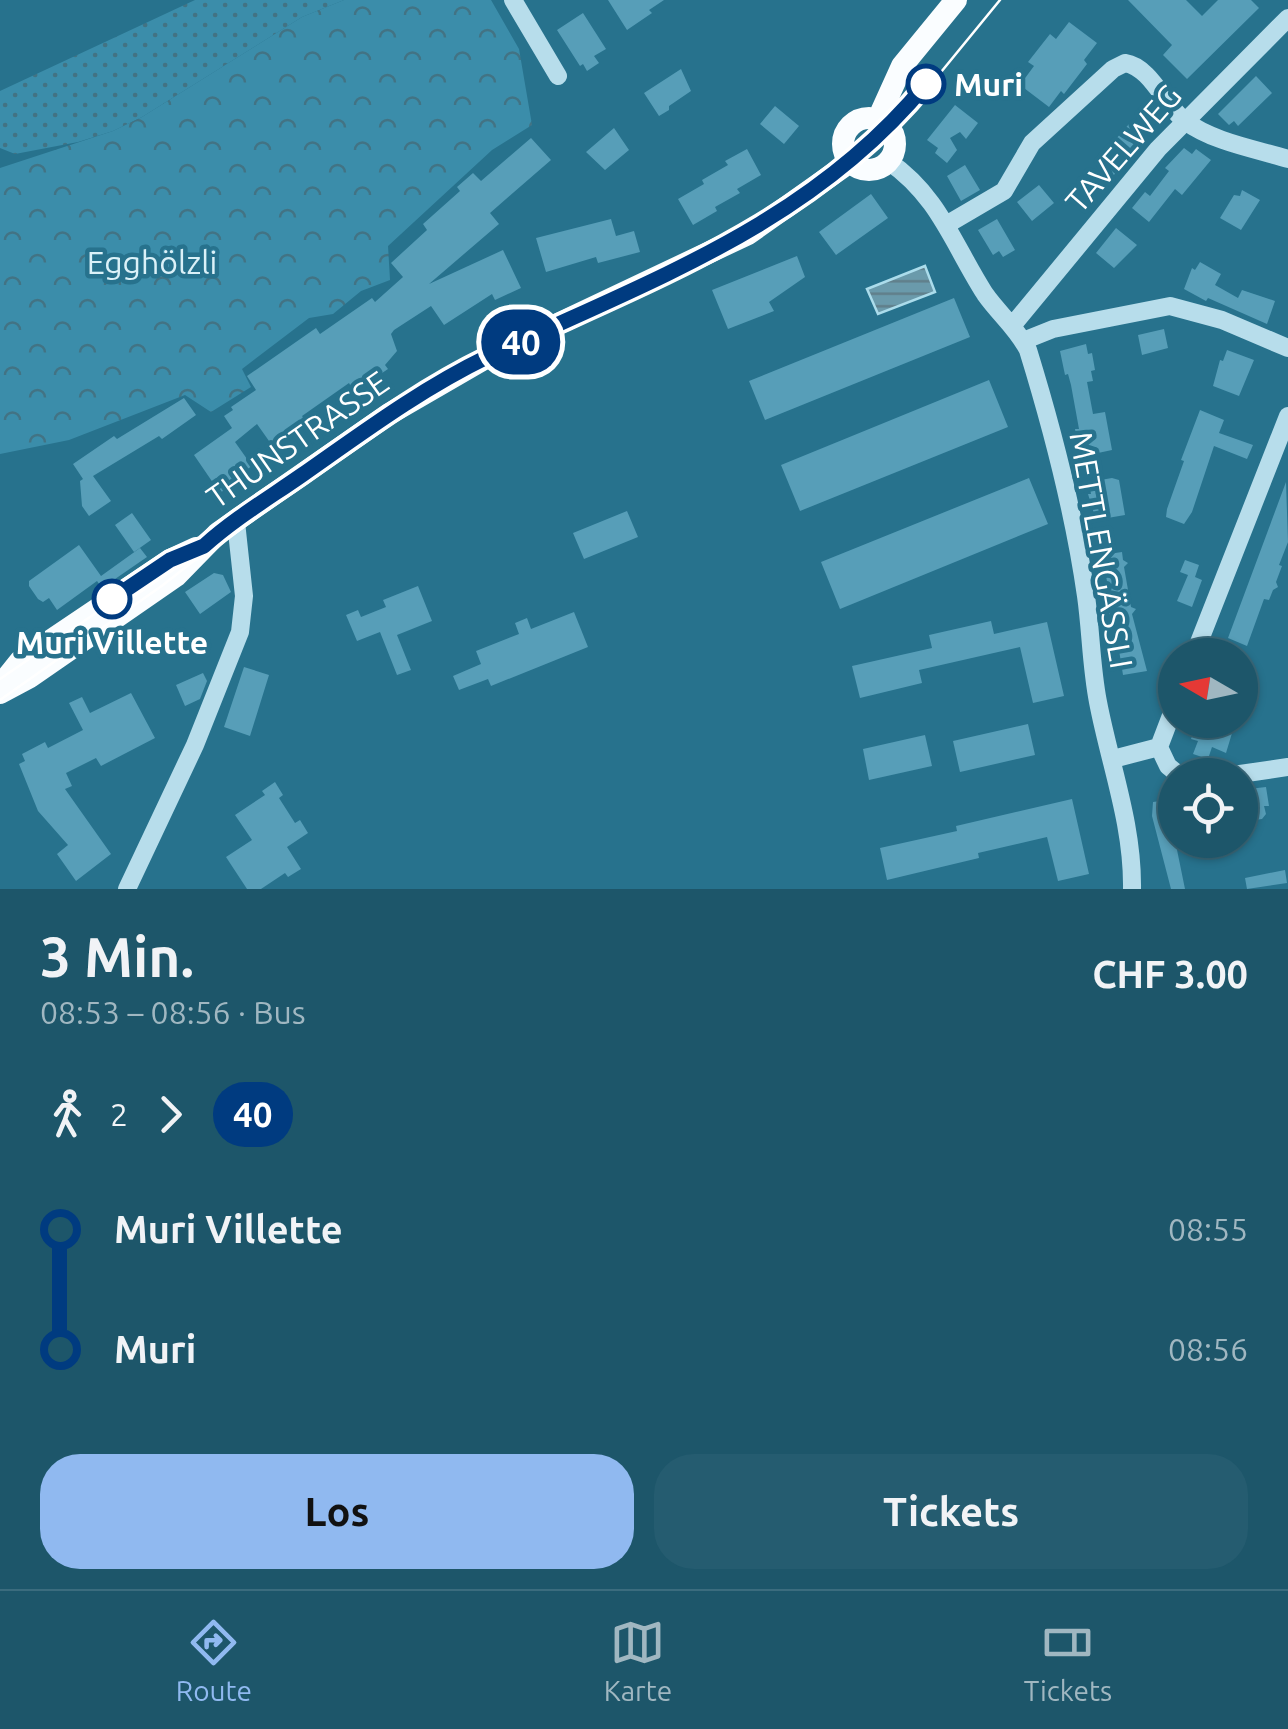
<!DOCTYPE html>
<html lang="de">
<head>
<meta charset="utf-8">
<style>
  body { margin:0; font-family:Ubuntu,sans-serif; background:#255c70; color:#f1f3f6; height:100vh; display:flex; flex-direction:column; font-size:38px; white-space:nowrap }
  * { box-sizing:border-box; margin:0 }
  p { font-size:32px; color:#a0b7c1 }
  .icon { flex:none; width:55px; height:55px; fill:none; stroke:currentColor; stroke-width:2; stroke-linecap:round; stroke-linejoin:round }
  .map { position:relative; height:889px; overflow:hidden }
  .side { display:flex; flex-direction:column; background:#1d566a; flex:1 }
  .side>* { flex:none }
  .badge { padding:0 20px; border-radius:32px; font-size:35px; line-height:65px }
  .needle { width:65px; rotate:279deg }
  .buttons { position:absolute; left:1158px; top:638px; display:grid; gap:20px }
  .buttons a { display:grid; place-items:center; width:100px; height:100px; border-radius:50%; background:#1d566a; box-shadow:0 2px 8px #0004,0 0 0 2px #3b6c7e; font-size:50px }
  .map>.badge { position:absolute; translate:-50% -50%; box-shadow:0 0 0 5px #fff }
  .legs { display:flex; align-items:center; gap:15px; height:110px; padding:0 40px; font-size:32px }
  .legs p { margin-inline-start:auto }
  .overview { display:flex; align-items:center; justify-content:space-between; height:170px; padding:0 40px }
  h1 { font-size:55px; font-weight:700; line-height:75px }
  .action { display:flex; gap:20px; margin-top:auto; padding:20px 40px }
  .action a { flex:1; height:115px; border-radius:40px; background:#90b9f0; color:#111; font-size:40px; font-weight:700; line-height:115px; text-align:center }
  .action a+a { background:#255c70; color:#f1f3f6 }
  ul { padding:0 40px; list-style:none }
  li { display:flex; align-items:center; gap:35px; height:120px; font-size:38px }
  li i { display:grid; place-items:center; width:15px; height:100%; margin:0 12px; background:currentColor }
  li i::after { content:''; width:25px; height:25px; margin:-12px; border:8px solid; border-radius:50%; background:#1d566a }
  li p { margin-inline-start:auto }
  li:first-child i { background:linear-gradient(#0000 50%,currentColor 0) }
  li:last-child i { background:linear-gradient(currentColor 50%,#0000 0) }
  .tab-bar { display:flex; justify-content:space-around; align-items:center; height:140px; border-top:2px solid #3b6c7e; background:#1d566a; font-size:28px; color:#a0b7c1 }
  .tab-bar a { display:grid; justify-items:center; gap:5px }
  .tab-bar .selected { color:#90b9f0 }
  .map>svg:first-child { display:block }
</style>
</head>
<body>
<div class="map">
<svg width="1288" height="889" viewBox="0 0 1288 889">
  <defs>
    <pattern id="grass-dots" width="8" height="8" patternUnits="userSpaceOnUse" patternTransform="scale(2.5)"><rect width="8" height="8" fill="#3b8daa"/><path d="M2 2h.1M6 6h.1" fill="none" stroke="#427384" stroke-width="1.8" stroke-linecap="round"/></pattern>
    <pattern id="forest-crowns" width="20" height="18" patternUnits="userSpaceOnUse" patternTransform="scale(2.5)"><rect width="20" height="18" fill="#3b8daa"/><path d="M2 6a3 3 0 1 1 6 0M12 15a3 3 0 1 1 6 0" fill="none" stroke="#427384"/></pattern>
    <pattern id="water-rules" width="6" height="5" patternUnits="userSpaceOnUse" patternTransform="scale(2.5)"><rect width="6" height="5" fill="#6a9aab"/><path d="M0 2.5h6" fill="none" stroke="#607f8a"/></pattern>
  </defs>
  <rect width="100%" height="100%" fill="#27728d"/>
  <!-- grass -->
  <path fill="url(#grass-dots)" d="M195 0H344L302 17 142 117 113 131 78 142 15 154 0 148V91Z"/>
  <!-- forest -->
  <path fill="url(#forest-crowns)" d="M344 0H491L519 49 532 125 492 150 388 246 390 280 361 291 333 314 309 318 242 369 251 387 211 412 185 395 69 440 0 454V168L113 131 142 117 302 17Z"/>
  <!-- water -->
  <path fill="url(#water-rules)" stroke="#abdceb" stroke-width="2.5" d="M925 266 935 292 878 314 867 289Z"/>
  <!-- building -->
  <path fill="#579eb8" d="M608 0H664L649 10 652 13 627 30Z
    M1128 0H1186L1202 16 1218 0H1251L1259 8 1187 79 1163 55 1172 45Z
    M583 13 606 49 594 56 599 63 587 71 583 64 580 66 557 30Z
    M1069 22 1097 43 1084 60 1087 64 1064 94 1061 91 1049 107 1020 85 1034 66 1028 62 1050 34 1056 39Z
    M681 69 691 91 669 106V110L659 116 644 93Z
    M1256 76 1272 93 1238 126 1234 121 1229 125 1218 114Z
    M955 105 978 123 966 139 960 132 950 138 957 150 947 163 935 153 938 148 927 140Z
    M775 106 799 126 784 144 760 124Z
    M1129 124 1146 139 1104 186 1094 178 1109 160 1102 155Z
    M614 128 629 150 605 170 586 152Z
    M531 138 551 160 490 213 499 224 429 284 503 250 521 288 495 300 492 294 444 325 431 306 394 330 391 334 397 351 385 365 388 369 354 392 349 383 302 416 308 425 298 433 274 448 257 424 235 442 252 466 246 470 248 473 220 493 194 455 232 428 224 416 233 410 231 407 256 390 247 376 316 328 320 334 372 298 375 302 403 277 391 263 427 230 423 224 460 191 457 187 473 173 481 181Z
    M1184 148 1192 154 1196 149 1211 160 1182 195 1175 189 1149 222 1132 208 1145 192 1150 196 1169 171 1165 168Z
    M747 149 761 175 737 189 740 193 715 207 717 211 693 225 678 199 704 184 702 180 728 165 725 161Z
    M965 165 980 190 961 201 947 176Z
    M1039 185 1054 203 1032 221 1017 202Z
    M1242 190 1260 200 1241 230 1220 218 1234 195 1240 196Z
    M871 194 888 218 836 255 819 232Z
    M611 219 616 236 634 231 640 252 598 263 596 257 546 272 536 238Z
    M997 219 1015 250 1003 257 999 251 993 255 978 230Z
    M1116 228 1137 245 1114 268 1096 253Z
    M797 256 805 277 769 302 774 311 728 329 712 290Z
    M1200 262 1221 274 1215 285 1238 298 1242 290 1275 301 1267 324 1208 298 1206 301 1184 289 1192 268 1195 270Z
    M954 298 970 337 765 420 749 381Z
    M1164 329 1168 348 1142 355 1138 335Z
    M1086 344 1088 354 1092 353 1095 370 1091 371 1093 381 1087 382 1093 414 1105 412 1112 450 1084 456 1082 444 1078 445 1075 429H1079L1071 385 1068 374 1065 375 1060 351Z
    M1227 350 1254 360 1239 396 1213 386 1220 360 1223 361Z
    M989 380 1008 427 800 511 781 465Z
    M184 398 196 415 162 439 159 436 93 476 111 501 89 516 82 506 80 481 83 479 73 464 114 436 117 439Z
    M1200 410 1224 420 1219 433 1253 445 1247 459 1214 446 1192 512 1184 524 1166 517 1167 509 1184 461 1181 460Z
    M1029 478 1048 524 840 609 821 562Z
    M1112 478 1119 480 1125 515 1096 520 1088 494H1091L1089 482Z
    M1286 482 1288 542 1279 565 1282 566 1276 582 1278 587 1273 590 1269 600 1264 599 1247 646 1228 638Z
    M627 511 638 537 584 559 573 533Z
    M132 513 151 540 134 552 115 525Z
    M79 545 101 576 140 548 147 557 102 588 97 581 57 610 49 598 43 602 38 599 29 586V581Z
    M1122 552 1123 560 1128 563 1124 567 1131 607 1136 609 1132 614 1147 671 1123 675 1115 625 1109 614 1112 610 1105 570 1100 568 1104 563 1102 555Z
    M1185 560 1199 565 1195 577 1202 580 1192 607 1177 601 1188 575 1180 572Z
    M214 573 223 575 231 592 200 614 185 592Z
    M418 586 432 621 397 635 411 670 397 675 380 632 357 641 346 615 358 610 361 617 386 607 383 600Z
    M574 612 588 647 491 686 488 679 459 690 453 676 481 664 476 651 519 634 515 623 527 618 531 629Z
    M991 621 994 634 1047 622 1064 696 1033 703 1020 647 919 670 922 683 860 698 852 666 932 648 929 635Z
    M244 667 269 675 250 736 224 727Z
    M203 673 207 681 200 699 185 706 176 685Z
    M131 693 155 738 101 766 96 758 66 773 72 786 65 789 111 854 76 881 57 854 68 845 38 811 19 764 25 761 22 754 45 742 48 748 83 730 69 703 82 697 90 713Z
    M1198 720H1236L1226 753 1212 747 1208 759 1193 754 1198 741 1191 739Z
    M1028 724 1035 755 960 772 953 741Z
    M925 735 932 766 869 780 863 749Z
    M275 782 283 795 279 798 295 823 300 820 308 833 287 847 301 869 288 877 285 873 261 889H247L226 857 252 840 235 815 265 795 262 791Z
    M1266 787 1269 806H1264L1266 814 1262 819 1240 822V790Z
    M1072 799 1089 874 1058 881 1047 837 978 853 979 858 887 880 880 848 957 831 956 826Z
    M1175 799V840L1185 889H1171L1152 816 1153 802Z
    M1285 870 1287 883 1247 889 1245 878Z"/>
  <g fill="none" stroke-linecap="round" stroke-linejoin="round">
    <!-- minor -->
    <path stroke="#b7ddeb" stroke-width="18" d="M513 0 558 76
      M888 161C939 196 953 244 985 294 999 314 1017 328 1028 350 1053 431 1074 512 1086 596 1091 631 1091 666 1098 702 1110 765 1133 824 1132 889
      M946 225 1004 191 1032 143 1113 69 1125 63C1151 67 1165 106 1185 121 1213 142 1256 149 1288 159
      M1012 326 1158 149 1288 18
      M1023 341 1053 329 1170 306 1222 320 1288 348
      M1194 655 1288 416
      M1159 747 1175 705
      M1159 747 1168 766 1179 775
      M1113 759 1159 747
      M1233 775 1288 767
      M127 889 195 745 240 632 244 596 236 522"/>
    <!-- major -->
    <path stroke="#fafdff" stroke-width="22" d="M843 144a26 26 0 1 1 52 0a26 26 0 1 1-52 0Z
      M878 119 902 66 956 0
      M0 686 20 661 170 560 196 548
      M0 693 30 677 176 576 218 533 389 414 484 359 748 234 850 162"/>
    <!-- tram -->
    <path stroke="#fff" stroke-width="2.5" d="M0 679 135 586
      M0 700 163 585 247 519 433 392 489 362 692 271 753 237 892 132 1000 0"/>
  </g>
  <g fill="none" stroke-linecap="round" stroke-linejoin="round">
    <defs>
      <path id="line-1" d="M112 599 170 560 204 546C234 519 269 498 302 475 362 433 421 389 487 357 647 281 809 226 926 84"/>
    </defs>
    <!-- line-1 casing -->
    <use href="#line-1" stroke="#fff" stroke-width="22"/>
    <!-- line-1 -->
    <use href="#line-1" stroke="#003b80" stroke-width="15"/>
  </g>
  <!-- markers -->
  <g fill="#fff" stroke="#003b80" stroke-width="5">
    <circle cx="926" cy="84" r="18"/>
    <circle cx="112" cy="599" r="18"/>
  </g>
  <g text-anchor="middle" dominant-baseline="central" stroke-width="9" stroke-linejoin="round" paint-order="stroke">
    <!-- stop labels -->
    <g font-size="32" font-weight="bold" fill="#fff" stroke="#27728d" text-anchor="start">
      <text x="954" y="84">Muri</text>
      <text x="112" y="642" text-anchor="middle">Muri Villette</text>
    </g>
    <!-- street labels -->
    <g font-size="32" fill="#fff" stroke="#27728d">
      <text transform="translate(1123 148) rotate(-49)">TAVELWEG</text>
      <text transform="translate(297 439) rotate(-35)">THUNSTRASSE</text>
      <text transform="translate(1102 550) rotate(80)">METTLENGÄSSLI</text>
    </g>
    <!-- park labels -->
    <g font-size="32" fill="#dbf1f8" stroke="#27728d">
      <text x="152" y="262">Egghölzli</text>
    </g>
  </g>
</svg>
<div class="buttons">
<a><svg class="needle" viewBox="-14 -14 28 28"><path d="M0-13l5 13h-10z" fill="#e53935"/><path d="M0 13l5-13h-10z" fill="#a0b7c1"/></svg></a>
<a><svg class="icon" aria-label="locate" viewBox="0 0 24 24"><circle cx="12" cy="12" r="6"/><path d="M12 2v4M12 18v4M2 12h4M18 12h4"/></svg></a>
</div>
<b class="badge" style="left:521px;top:342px;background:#003b80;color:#fff">40</b>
</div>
<section class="side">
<div class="overview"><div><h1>3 Min.</h1><p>08:53 – 08:56 · Bus</p></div><b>CHF 3.00</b></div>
<div class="legs"><svg class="icon" aria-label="walk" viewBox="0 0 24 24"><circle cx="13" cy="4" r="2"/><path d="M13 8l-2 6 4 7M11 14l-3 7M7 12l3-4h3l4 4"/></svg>2<svg class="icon" aria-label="forward" viewBox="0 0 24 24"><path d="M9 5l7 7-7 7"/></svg><b class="badge" style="background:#003b80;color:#fff">40</b></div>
<ul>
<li><i style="color:#003b80"></i><b>Muri Villette</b><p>08:55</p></li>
<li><i style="color:#003b80"></i><b>Muri</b><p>08:56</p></li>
</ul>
<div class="action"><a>Los</a><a>Tickets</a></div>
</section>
<nav class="tab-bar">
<a class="selected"><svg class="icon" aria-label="directions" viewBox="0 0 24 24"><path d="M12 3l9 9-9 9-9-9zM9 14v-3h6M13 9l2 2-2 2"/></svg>Route</a>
<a><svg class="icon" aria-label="map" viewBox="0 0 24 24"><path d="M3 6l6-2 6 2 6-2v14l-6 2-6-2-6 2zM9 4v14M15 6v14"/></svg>Karte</a>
<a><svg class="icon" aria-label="tickets" viewBox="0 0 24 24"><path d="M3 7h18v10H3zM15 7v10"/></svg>Tickets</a>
</nav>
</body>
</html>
